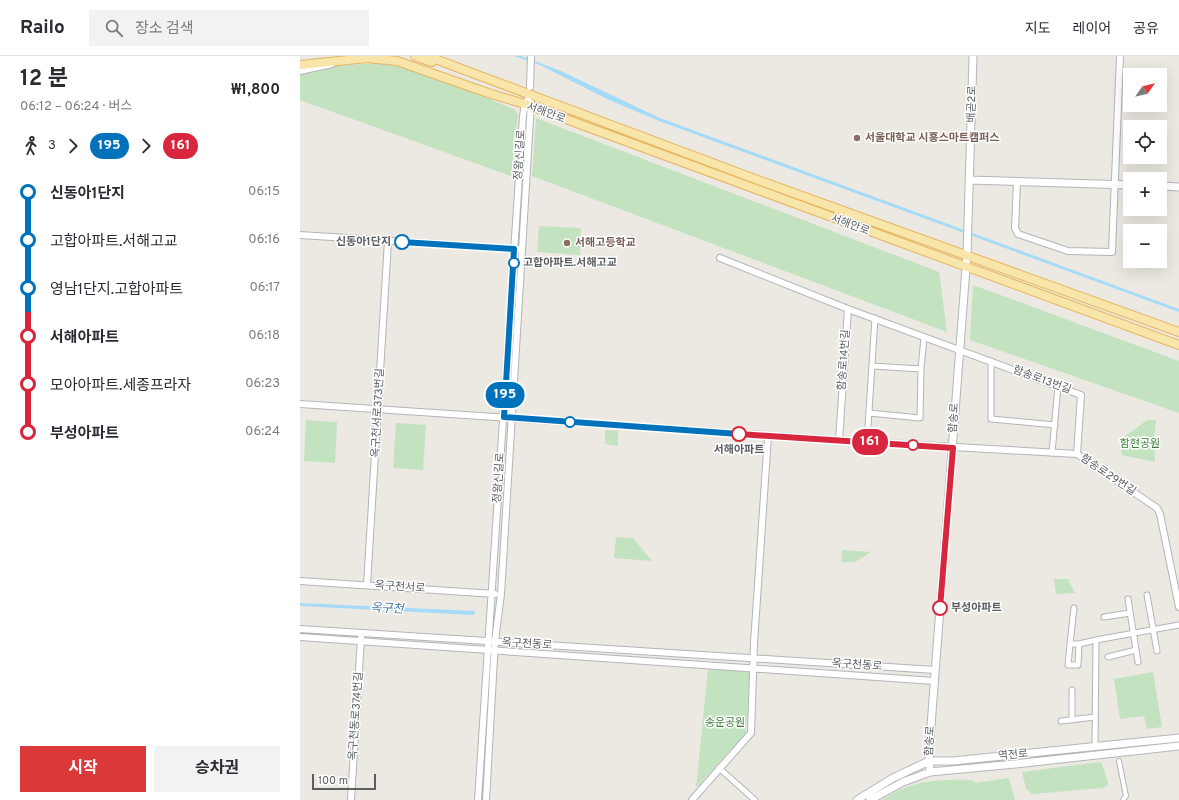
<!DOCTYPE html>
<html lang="ko">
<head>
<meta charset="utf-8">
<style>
  body { margin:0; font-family:Overpass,"Noto Sans KR",sans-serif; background:#f2f2f3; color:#2b2b33; height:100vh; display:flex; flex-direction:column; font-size:15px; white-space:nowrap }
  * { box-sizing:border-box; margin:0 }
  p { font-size:13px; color:#7c7c81 }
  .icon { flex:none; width:22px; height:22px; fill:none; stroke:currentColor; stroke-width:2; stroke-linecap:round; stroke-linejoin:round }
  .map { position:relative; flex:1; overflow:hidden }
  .drawer { display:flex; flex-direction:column; background:#fff; width:300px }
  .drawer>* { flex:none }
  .badge { padding:0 8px; border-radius:13px; font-size:14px; line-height:26px }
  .needle { width:26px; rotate:56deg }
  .fabs { position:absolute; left:823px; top:12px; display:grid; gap:8px }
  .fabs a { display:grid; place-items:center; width:44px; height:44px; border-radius:0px; background:#fff; box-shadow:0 4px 16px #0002; font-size:20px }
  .scale { position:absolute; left:12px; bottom:10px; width:64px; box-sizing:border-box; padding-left:4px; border:2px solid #5a5e61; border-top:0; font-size:11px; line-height:14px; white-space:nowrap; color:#5a5e61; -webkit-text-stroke:3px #fff; paint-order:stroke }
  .map>.badge { position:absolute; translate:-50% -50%; box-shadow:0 0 0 2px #fff }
  .legs { display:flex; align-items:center; gap:6px; height:44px; padding:0 20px; font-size:13px }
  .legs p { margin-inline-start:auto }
  .head { display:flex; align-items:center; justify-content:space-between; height:68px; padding:0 20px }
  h1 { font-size:22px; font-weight:700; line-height:30px }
  .primary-button { display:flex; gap:8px; margin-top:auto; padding:8px 20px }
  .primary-button a { flex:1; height:46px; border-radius:0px; background:#db383a; color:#fff; font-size:16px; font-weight:700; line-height:46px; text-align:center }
  .primary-button a+a { background:#f2f2f3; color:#2b2b33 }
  ul { padding:0 20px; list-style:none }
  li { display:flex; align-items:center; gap:14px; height:48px; font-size:15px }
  li i { display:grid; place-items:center; width:6px; height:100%; margin:0 5px; background:currentColor }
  li i::after { content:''; width:10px; height:10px; margin:-5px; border:3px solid; border-radius:50%; background:#fff }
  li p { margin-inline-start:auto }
  li:first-child i { background:linear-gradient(#0000 50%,currentColor 0) }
  li:last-child i { background:linear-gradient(currentColor 50%,#0000 0) }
  header { display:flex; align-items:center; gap:24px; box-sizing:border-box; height:56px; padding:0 20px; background:#fff; border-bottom:1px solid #e1e1e2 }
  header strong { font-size:19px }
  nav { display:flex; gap:22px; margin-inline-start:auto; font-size:14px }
  .search { width:280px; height:36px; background:#f2f2f3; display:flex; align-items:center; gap:10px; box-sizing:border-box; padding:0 14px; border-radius:0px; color:#7c7c81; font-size:15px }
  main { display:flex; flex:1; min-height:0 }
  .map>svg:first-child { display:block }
</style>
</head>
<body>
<header>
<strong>Railo</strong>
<div class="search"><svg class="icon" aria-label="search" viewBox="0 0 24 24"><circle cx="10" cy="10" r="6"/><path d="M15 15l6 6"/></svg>장소 검색</div>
<nav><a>지도</a><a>레이어</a><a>공유</a></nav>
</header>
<main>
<section class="drawer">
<div class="head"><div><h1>12 분</h1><p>06:12 – 06:24 · 버스</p></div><b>₩1,800</b></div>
<div class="legs"><svg class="icon" aria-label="walk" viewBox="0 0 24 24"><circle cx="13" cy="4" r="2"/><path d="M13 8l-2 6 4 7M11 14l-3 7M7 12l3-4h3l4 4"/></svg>3<svg class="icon" aria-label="forward" viewBox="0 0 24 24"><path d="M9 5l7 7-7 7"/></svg><b class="badge" style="background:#0072bc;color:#fff">195</b><svg class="icon" aria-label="forward" viewBox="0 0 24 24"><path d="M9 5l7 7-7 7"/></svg><b class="badge" style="background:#d7263d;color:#fff">161</b></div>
<ul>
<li><i style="color:#0072bc"></i><b>신동아1단지</b><p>06:15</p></li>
<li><i style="color:#0072bc"></i><span>고합아파트.서해고교</span><p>06:16</p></li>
<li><i style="color:#0072bc"></i><span>영남1단지.고합아파트</span><p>06:17</p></li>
<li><i style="color:#d7263d"></i><b>서해아파트</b><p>06:18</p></li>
<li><i style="color:#d7263d"></i><span>모아아파트.세종프라자</span><p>06:23</p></li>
<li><i style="color:#d7263d"></i><b>부성아파트</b><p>06:24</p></li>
</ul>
<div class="primary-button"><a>시작</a><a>승차권</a></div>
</section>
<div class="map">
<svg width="879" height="744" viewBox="0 0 879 744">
  <rect width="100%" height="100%" fill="#ece9e2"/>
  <!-- green -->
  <path fill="#c3e2c0" d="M76 7C123 12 170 36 214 53L218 58 211 120 0 44V16L20 15 36 10Z
    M236 62 639 216 647 276 232 120Z
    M239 170 281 172 280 199 237 196Z
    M673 229 879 305V357L670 284Z
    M6 364 37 366 35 407 4 405Z
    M847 364H856L854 381 855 406 822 399 820 384Z
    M96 367 126 369 123 414 93 412Z
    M305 374 318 375V390L305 388Z
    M316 481 333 482 352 505 314 502Z
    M542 494 571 496 555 506H541Z
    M754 523H768L775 537 756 538Z
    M408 613 450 616 446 677 396 732Z
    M853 616 862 671 847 673 844 660 820 663 814 623Z
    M800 706 802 708 808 726V729L803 732 732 738 726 733 722 716Z
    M707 722H709L715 744H582C613 724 636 723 672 724L676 727Z"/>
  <!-- water -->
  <path fill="#a6dbf8" d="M214 0H221L261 15 360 62 879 253V256L359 65 307 43 240 9Z
    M0 547 175 555 174 559 0 550Z"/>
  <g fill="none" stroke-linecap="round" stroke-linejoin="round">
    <defs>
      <path id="pedestrian" d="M819 705 826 740 823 744"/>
      <path id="minor" d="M691 305V363L755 369
        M572 310 621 313
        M569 357 620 362 621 313 624 281
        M567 386 575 262
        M752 397 758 330
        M847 539 857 595
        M828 543 838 606
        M804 561 830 557
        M770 588 774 552
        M779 588H770L768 609H778L779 588 796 584
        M808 601 836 594
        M772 664V634
        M761 665 795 661
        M795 691 796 584 879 569
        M419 712 455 744"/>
      <path id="tertiary" d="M0 15 32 8
        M230 31 231 0
        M717 126 715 172 718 178 768 195 812 196 820 0
        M0 179 218 193
        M420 202 548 253
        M0 348 567 386 777 398 857 452 860 458 879 551
        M539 384 548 253 781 339 777 398
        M0 525 195 538
        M67 529 88 185
        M0 573 635 614
        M0 581 634 625
        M51 744 61 582
        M178 744 223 60 225 48 230 40
        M186 744 195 585 201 538 231 47
        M392 744 451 677 454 587 468 380"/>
      <path id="secondary" d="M669 124 830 129
        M860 130 879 131
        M630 716 629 696 667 199 673 0
        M557 744 593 722 629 705H653L879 682
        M570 744 603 726 630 716 715 708 879 690"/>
      <path id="primary" d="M115 0 132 6
        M127 0 466 127 879 276
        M0 9 67 2 97 5 191 38 225 48 879 289"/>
    </defs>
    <!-- pedestrian casing -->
    <use href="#pedestrian" stroke="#b2b5b8" stroke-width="6"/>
    <!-- minor casing -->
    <use href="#minor" stroke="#b2b5b8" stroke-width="7"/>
    <!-- tertiary casing -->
    <use href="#tertiary" stroke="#b2b5b8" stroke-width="8"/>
    <!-- secondary casing -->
    <use href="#secondary" stroke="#b3b7bb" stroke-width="9"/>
    <!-- primary casing -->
    <use href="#primary" stroke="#e6b561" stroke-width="10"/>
    <!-- pedestrian -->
    <use href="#pedestrian" stroke="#fff" stroke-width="4"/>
    <!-- minor -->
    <use href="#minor" stroke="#fff" stroke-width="5"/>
    <!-- tertiary -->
    <use href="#tertiary" stroke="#fff" stroke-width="6"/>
    <!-- secondary -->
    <use href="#secondary" stroke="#fff" stroke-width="7"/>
    <!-- primary -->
    <use href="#primary" stroke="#f8e5aa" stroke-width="8"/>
  </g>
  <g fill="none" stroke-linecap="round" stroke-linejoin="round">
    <defs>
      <path id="line-1" d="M102 186 214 193 204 361 439 378"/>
      <path id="line-2" d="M439 378 653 392 640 552"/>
    </defs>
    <!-- line-1 casing -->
    <use href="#line-1" stroke="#fff" stroke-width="9"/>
    <!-- line-2 casing -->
    <use href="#line-2" stroke="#fff" stroke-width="9"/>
    <!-- line-1 -->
    <use href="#line-1" stroke="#0072bc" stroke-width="6"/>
    <!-- line-2 -->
    <use href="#line-2" stroke="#d7263d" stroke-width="6"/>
  </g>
  <!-- markers -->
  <g fill="#8d6e63" stroke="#fff" stroke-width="1.5">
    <circle cx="557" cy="82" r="4"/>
    <circle cx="267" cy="187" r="4"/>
  </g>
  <g fill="#fff" stroke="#0072bc" stroke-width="2">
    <circle cx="102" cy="186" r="7"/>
    <circle cx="214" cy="207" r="5"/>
    <circle cx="270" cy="366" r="5"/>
  </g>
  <g fill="#fff" stroke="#d7263d" stroke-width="2">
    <circle cx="439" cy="378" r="7"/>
    <circle cx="613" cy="389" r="5"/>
    <circle cx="640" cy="552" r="7"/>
  </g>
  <g text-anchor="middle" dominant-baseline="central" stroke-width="3" stroke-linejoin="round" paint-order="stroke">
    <!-- street labels -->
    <g font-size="11" fill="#5a5e61" stroke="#fff">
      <text transform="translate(672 48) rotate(-88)">배곧2로</text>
      <text transform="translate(246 57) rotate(20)">서해안로</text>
      <text transform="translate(220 99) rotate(-86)">정왕신길로</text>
      <text transform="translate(550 169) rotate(20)">서해안로</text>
      <text transform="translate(544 304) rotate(-86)">함송로14번길</text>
      <text transform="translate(742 324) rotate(20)">함송로13번길</text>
      <text transform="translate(78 357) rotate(-87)">옥구천서로373번길</text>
      <text transform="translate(654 362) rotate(-86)">함송로</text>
      <text transform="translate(808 419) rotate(34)">함송로29번길</text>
      <text transform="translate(199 422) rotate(-86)">정왕신길로</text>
      <text transform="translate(100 531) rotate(4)">옥구천서로</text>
      <text transform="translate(227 588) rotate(4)">옥구천동로</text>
      <text transform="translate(557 609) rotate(4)">옥구천동로</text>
      <text transform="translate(56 660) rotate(-86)">옥구천동로374번길</text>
      <text transform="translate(630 685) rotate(-87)">함송로</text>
      <text transform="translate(713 699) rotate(-5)">역전로</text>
    </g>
    <!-- education labels -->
    <g font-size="11" font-weight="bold" fill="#785e54" stroke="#fff" text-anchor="start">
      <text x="565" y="82">서울대학교 시흥스마트캠퍼스</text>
      <text x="275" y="187">서해고등학교</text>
    </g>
    <!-- stop labels -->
    <g font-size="11" font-weight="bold" fill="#5a5e61" stroke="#fff" text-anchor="start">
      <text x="91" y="186" text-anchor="end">신동아1단지</text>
      <text x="223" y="207">고합아파트.서해고교</text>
      <text x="439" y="394" text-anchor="middle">서해아파트</text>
      <text x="651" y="552">부성아파트</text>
    </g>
    <!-- park labels -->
    <g font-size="11" fill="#3d803b" stroke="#fff">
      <text x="840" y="388">함현공원</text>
      <text x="425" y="667">송운공원</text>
    </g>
    <!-- water labels -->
    <g font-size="12" font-style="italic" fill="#4278a0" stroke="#fff">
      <text transform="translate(87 553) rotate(3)">옥구천</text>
    </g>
  </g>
</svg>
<div class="fabs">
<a><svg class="needle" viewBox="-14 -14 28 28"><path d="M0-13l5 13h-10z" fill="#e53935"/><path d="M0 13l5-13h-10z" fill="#7c7c81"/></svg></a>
<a><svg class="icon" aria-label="locate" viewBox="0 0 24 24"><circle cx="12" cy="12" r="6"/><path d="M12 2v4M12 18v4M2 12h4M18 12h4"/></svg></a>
<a>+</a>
<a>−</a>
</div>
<div class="scale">100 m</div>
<b class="badge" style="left:205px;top:339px;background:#0072bc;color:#fff">195</b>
<b class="badge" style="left:570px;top:386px;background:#d7263d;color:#fff">161</b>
</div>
</main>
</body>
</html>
